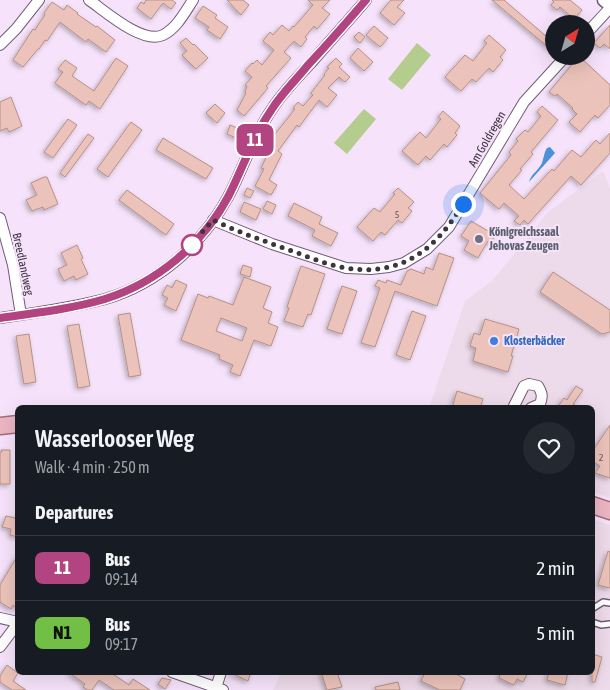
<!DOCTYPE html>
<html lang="en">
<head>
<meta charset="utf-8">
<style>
  body { margin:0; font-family:"Asap Condensed",sans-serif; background:#242831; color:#f1f3f6; height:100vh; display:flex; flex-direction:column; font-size:19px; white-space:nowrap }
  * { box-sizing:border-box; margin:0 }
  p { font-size:16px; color:#9ea1a6 }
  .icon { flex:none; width:28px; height:28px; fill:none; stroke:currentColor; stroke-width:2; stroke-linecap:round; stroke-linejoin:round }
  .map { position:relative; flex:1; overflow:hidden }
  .side { position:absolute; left:15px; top:405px; width:580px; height:270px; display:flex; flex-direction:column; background:#171b24; border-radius:8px; box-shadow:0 5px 20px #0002 }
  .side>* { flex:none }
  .badge { padding:0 10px; border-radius:8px; font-size:18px; line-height:32px }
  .needle { width:32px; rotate:37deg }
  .buttons { position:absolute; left:545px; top:15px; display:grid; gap:10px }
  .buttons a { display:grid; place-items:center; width:50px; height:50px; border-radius:50%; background:#171b24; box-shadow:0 5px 20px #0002; font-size:25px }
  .you { position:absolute; width:25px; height:25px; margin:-12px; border:4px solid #fff; border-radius:50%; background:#1a73e8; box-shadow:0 0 0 8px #1a73e833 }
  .map>.badge { position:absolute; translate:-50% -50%; box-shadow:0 0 0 2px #fff }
  h2 { padding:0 20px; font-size:19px; line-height:45px }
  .round { display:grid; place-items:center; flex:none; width:52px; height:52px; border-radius:26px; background:#242831 }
  .headline { display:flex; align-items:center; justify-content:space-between; height:85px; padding:0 20px }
  h1 { font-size:24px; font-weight:600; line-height:38px }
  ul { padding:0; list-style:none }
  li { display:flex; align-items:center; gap:15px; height:65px; padding:0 20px; border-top:1px solid #363941 }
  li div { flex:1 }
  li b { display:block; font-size:19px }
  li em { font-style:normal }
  li .badge { min-width:55px; font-weight:700; text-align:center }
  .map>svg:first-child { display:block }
</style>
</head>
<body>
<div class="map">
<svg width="610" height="690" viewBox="0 0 610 690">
  <defs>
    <filter id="shadow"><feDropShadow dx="-2" dy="2" stdDeviation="2.5" flood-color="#0004"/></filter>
  </defs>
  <rect width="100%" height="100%" fill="#f6e3fb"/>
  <!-- commercial -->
  <path fill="#eddaea" d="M603 171 610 189V498L593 492 592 408H429L465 301 493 280 548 212Z
    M593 519 610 525V690H273L281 673 592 672Z"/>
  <!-- green -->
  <path fill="#b5cc8f" d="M417 43 431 55 402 90 388 79Z
    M364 109 376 119 347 154 334 143Z"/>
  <!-- water -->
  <path fill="#4a91d7" d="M550 147 555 153 529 182C531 174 538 171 542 163 544 157 544 153 547 148Z"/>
  <!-- building -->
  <path fill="#ebc3ba" stroke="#b69087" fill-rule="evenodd" filter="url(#shadow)" d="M146 0H172L176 3 171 9 163 3 151 19 137 8 141 2 144 4Z
    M227 0H243L249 5 241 15Z
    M308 0H330L322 8 330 14 317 29 314 26 305 37 307 39 301 47 294 41 284 52 291 58 266 86 268 88 244 116 237 110 246 93 245 92 247 86 245 85 252 77 245 71 252 63 253 64 257 60 262 65 274 50 263 41 270 32 273 35 282 25 289 31 293 26 294 27 313 5Z
    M391 0H404L397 7 405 13 394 25 380 13Z
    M492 0H504L554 43V52Z
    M552 0H570L582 10 574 19 560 7 557 10 551 5 554 2Z
    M52 2 64 10 67 5 78 13 77 14 96 27 97 26 115 40 106 52 88 39 86 42 60 22 47 41 45 40 39 49H38L23 67 13 60 33 29 35 30 40 22 45 15 44 13Z
    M203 6 217 15 215 18 228 27 220 39 207 30 209 27 195 18Z
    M610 25V49L604 44 600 48 594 43Z
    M374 26 388 38 380 47 366 35Z
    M359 32 365 37 360 43 354 37Z
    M489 35 506 50 500 57 503 60 493 72 489 68 476 82 472 79 461 91 445 77 465 55 473 61 487 43 484 41Z
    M186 38 193 45 194 44 208 58 196 69 182 55 187 51 180 43Z
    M358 48 373 62 364 71 350 58Z
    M579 56 610 85V105L598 118 595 115 580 132 569 122 577 114 572 109 573 108 557 94 555 96 549 92Z
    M116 58 128 66 100 109 89 101 86 105 55 83 63 72 58 69 65 60 77 68 72 76 94 91Z
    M336 58 342 64 339 67 350 77 345 82 339 77 328 88 337 95 327 107 319 100 299 127 297 125 278 151 282 154 269 180 277 185 271 195 255 186 264 169 261 168 274 141 271 139 295 109 293 108 298 102 303 106 313 95 311 93 325 75 324 74 329 68 327 67Z
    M11 97 22 126 9 132 7 128 0 131V102Z
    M215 104 225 113 217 123 206 113Z
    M542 106 558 120 531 152 533 154 520 169 522 170 509 185 524 199 552 169 554 171 572 150 581 157 596 140 600 144 610 133V153L581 185 571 176 528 224 524 220 520 225 514 221 519 216 504 203 499 209 480 193 511 155 509 152 518 141 516 139 525 130 528 132 541 116 537 112Z
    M443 111 460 126 455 133 457 135 447 147 444 144 430 160 426 156 418 165 402 151 420 132 426 138 441 119 438 117Z
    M68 119 77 125 53 158 44 152Z
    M131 122 142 130 108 177 97 169Z
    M230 125 242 130 238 139 227 134Z
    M88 134 94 138 65 177 60 173Z
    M163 138 213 168 206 179 156 150Z
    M44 177H47L58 204 44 210 43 207 32 211 26 200 37 195 31 183Z
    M247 188 254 191 250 198 244 195Z
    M398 188 414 202 408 208 412 211 402 223 398 220 385 235 381 232 373 241 357 227 374 208 380 212 395 194 393 193Z
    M127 190 174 224 166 235 119 200Z
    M267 201 276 205 272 214 263 209Z
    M244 202 261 209 256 220 240 212Z
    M294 203 322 217 319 224 338 233 331 246 312 236 315 230 288 216Z
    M471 221 495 235 491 243 488 241 478 258 464 250 469 241 461 236Z
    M77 245 83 258 81 259 88 274 76 280 74 276 64 281 58 269 67 265 61 253Z
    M439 253 454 258 437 306 395 291 375 347 361 343 380 288 375 286 378 280 386 283 387 280 401 285 407 271 411 269 424 274 426 267 433 270Z
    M243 265 252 268 250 277 240 274Z
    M301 266 325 274 311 315 308 314 303 327 284 321 289 308 287 307Z
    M553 272 610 310V332L602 334 540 292Z
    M244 277 271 287 263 308 272 312 268 323 278 327 271 346 254 340 240 376 230 372 233 365 219 359 220 355 181 340 198 294 208 298 209 296 233 305ZM221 318 247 328 242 341 216 331Z
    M176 280 187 285 176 311 164 305 168 298 162 295 167 285 172 288Z
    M342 286 357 291 342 334 327 329Z
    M412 311 426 316 410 360 396 355Z
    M130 313 141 375 129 377 118 315Z
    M485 319 519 329 511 356H513L508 372 473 361 476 348 470 346 474 333 480 335Z
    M79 324 90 386 78 388 67 326Z
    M29 334 36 382 24 384 16 336Z
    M576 386 583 390 573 404 579 408H557L564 398 567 400Z
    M457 391 483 399 480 408H452Z
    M610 425V478L595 473 600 466 592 461V452Z
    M1 450H10V484H0V452H2Z
    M16 515H18V537L10 535 11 529 2 527 6 516 15 518Z
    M608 551 610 552V588L598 585Z
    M18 555V609L13 605 11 609 0 602V585Z
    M592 654 602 657 595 682H592Z
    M7 665 18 673 13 681 26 690H12L0 682V676Z
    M68 672H110L129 685 133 679 150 690H114L99 680 92 690H88L83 687 85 684Z
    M229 672H251L248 681Z
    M321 672H337L342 687 327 690Z
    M425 672H452L465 679 460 690H440L421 681Z
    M501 672H528L523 682 517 679 514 685 499 678Z
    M549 672H568L565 685 547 680Z
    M162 678 171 680 165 689 158 684Z
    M398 682 400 690H376L375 687Z"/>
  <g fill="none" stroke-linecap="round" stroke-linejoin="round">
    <defs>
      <path id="service" d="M592 609 603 602 610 603
        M592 622 601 625 610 624"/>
      <path id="minor" d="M89 0C105 11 143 45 163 35 177 28 185 12 193 0
        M586 34 610 8
        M0 45 16 29 39 0
        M0 218 13 265 21 315
        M213 220 272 244 346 268 371 269 389 267 404 263 427 249 449 227 524 102 566 56
        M0 318C35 313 71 308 105 299 157 284 202 245 228 197 243 169 253 136 272 109 283 92 297 78 311 63 329 42 348 21 366 0
        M513 408 524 386 529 384 538 386C542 393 543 396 540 404L531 408
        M0 618 18 622
        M0 647 18 623
        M172 672 223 690
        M216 688 221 672"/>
      <path id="tertiary" d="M604 0 610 5"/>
      <path id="primary" d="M0 426 18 424
        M592 505 610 511"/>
    </defs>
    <!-- service casing -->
    <use href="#service" stroke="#715c76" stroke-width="8"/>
    <!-- minor casing -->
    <use href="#minor" stroke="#715c76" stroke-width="12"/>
    <!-- tertiary casing -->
    <use href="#tertiary" stroke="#715c76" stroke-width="15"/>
    <!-- primary casing -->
    <use href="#primary" stroke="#a7697b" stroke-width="19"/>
    <!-- service -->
    <use href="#service" stroke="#fff" stroke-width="5"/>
    <!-- minor -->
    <use href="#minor" stroke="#fff" stroke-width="10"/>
    <!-- tertiary -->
    <use href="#tertiary" stroke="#fff" stroke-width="12"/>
    <!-- primary -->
    <use href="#primary" stroke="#ecb6c3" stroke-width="16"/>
  </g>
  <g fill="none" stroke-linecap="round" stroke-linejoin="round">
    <defs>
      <path id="line" d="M0 318C35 313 71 309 105 299 156 283 202 245 228 197 243 168 253 136 272 109 282 93 296 80 308 65 328 44 347 22 366 0"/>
    </defs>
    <!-- line casing -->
    <use href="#line" stroke="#fff" stroke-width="11"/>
    <!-- line -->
    <use href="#line" stroke="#b24481" stroke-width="8"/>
    <!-- walk -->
    <path stroke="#3e3440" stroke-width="5" stroke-dasharray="0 9" d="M192 245 188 248 213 220C240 233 267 242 295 252 311 258 328 265 346 268 402 277 436 249 463 204"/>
  </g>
  <!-- markers -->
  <circle fill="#6b7280" stroke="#f6e3fb" stroke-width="2" cx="479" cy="239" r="5"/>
  <circle fill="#fff" stroke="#b24481" stroke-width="2.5" cx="192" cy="245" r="10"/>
  <circle fill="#3f7fe0" stroke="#f6e3fb" stroke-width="2" cx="494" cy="341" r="5"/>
  <g text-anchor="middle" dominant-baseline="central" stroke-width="4" stroke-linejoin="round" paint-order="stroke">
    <!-- number labels -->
    <g font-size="10" fill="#69585e">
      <text x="397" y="214">5</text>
      <text x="601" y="457">2</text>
    </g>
    <!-- street labels -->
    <g font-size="12" fill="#3e3440" stroke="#f6e3fb">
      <text transform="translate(487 139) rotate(-60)">Am Goldregen</text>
      <text transform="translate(23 264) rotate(78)">Breedlandweg</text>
    </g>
    <!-- worship labels -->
    <g font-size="12" font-weight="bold" fill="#5b616d" stroke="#f6e3fb" text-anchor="start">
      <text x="489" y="232">Königreichssaal<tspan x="489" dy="14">Jehovas Zeugen</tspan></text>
    </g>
    <!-- shop labels -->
    <g font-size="12" font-weight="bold" fill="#366cbe" stroke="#f6e3fb" text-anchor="start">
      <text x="504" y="341">Klosterbäcker</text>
    </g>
  </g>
</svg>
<div class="buttons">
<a><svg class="needle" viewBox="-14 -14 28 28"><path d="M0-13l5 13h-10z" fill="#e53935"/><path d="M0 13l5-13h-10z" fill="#9ea1a6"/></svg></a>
</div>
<div class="you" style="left:463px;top:204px"></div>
<b class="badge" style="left:255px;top:140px;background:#b24481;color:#fff">11</b>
<section class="side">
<div class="headline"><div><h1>Wasserlooser Weg</h1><p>Walk · 4 min · 250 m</p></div><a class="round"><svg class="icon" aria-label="heart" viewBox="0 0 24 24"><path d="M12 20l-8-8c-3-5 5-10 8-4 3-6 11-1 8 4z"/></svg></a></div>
<h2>Departures</h2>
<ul>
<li><span class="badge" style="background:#b24481;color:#fff">11</span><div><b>Bus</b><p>09:14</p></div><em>2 min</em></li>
<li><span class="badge" style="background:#71bf44;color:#111">N1</span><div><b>Bus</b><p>09:17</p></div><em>5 min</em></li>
</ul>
</section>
</div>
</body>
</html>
